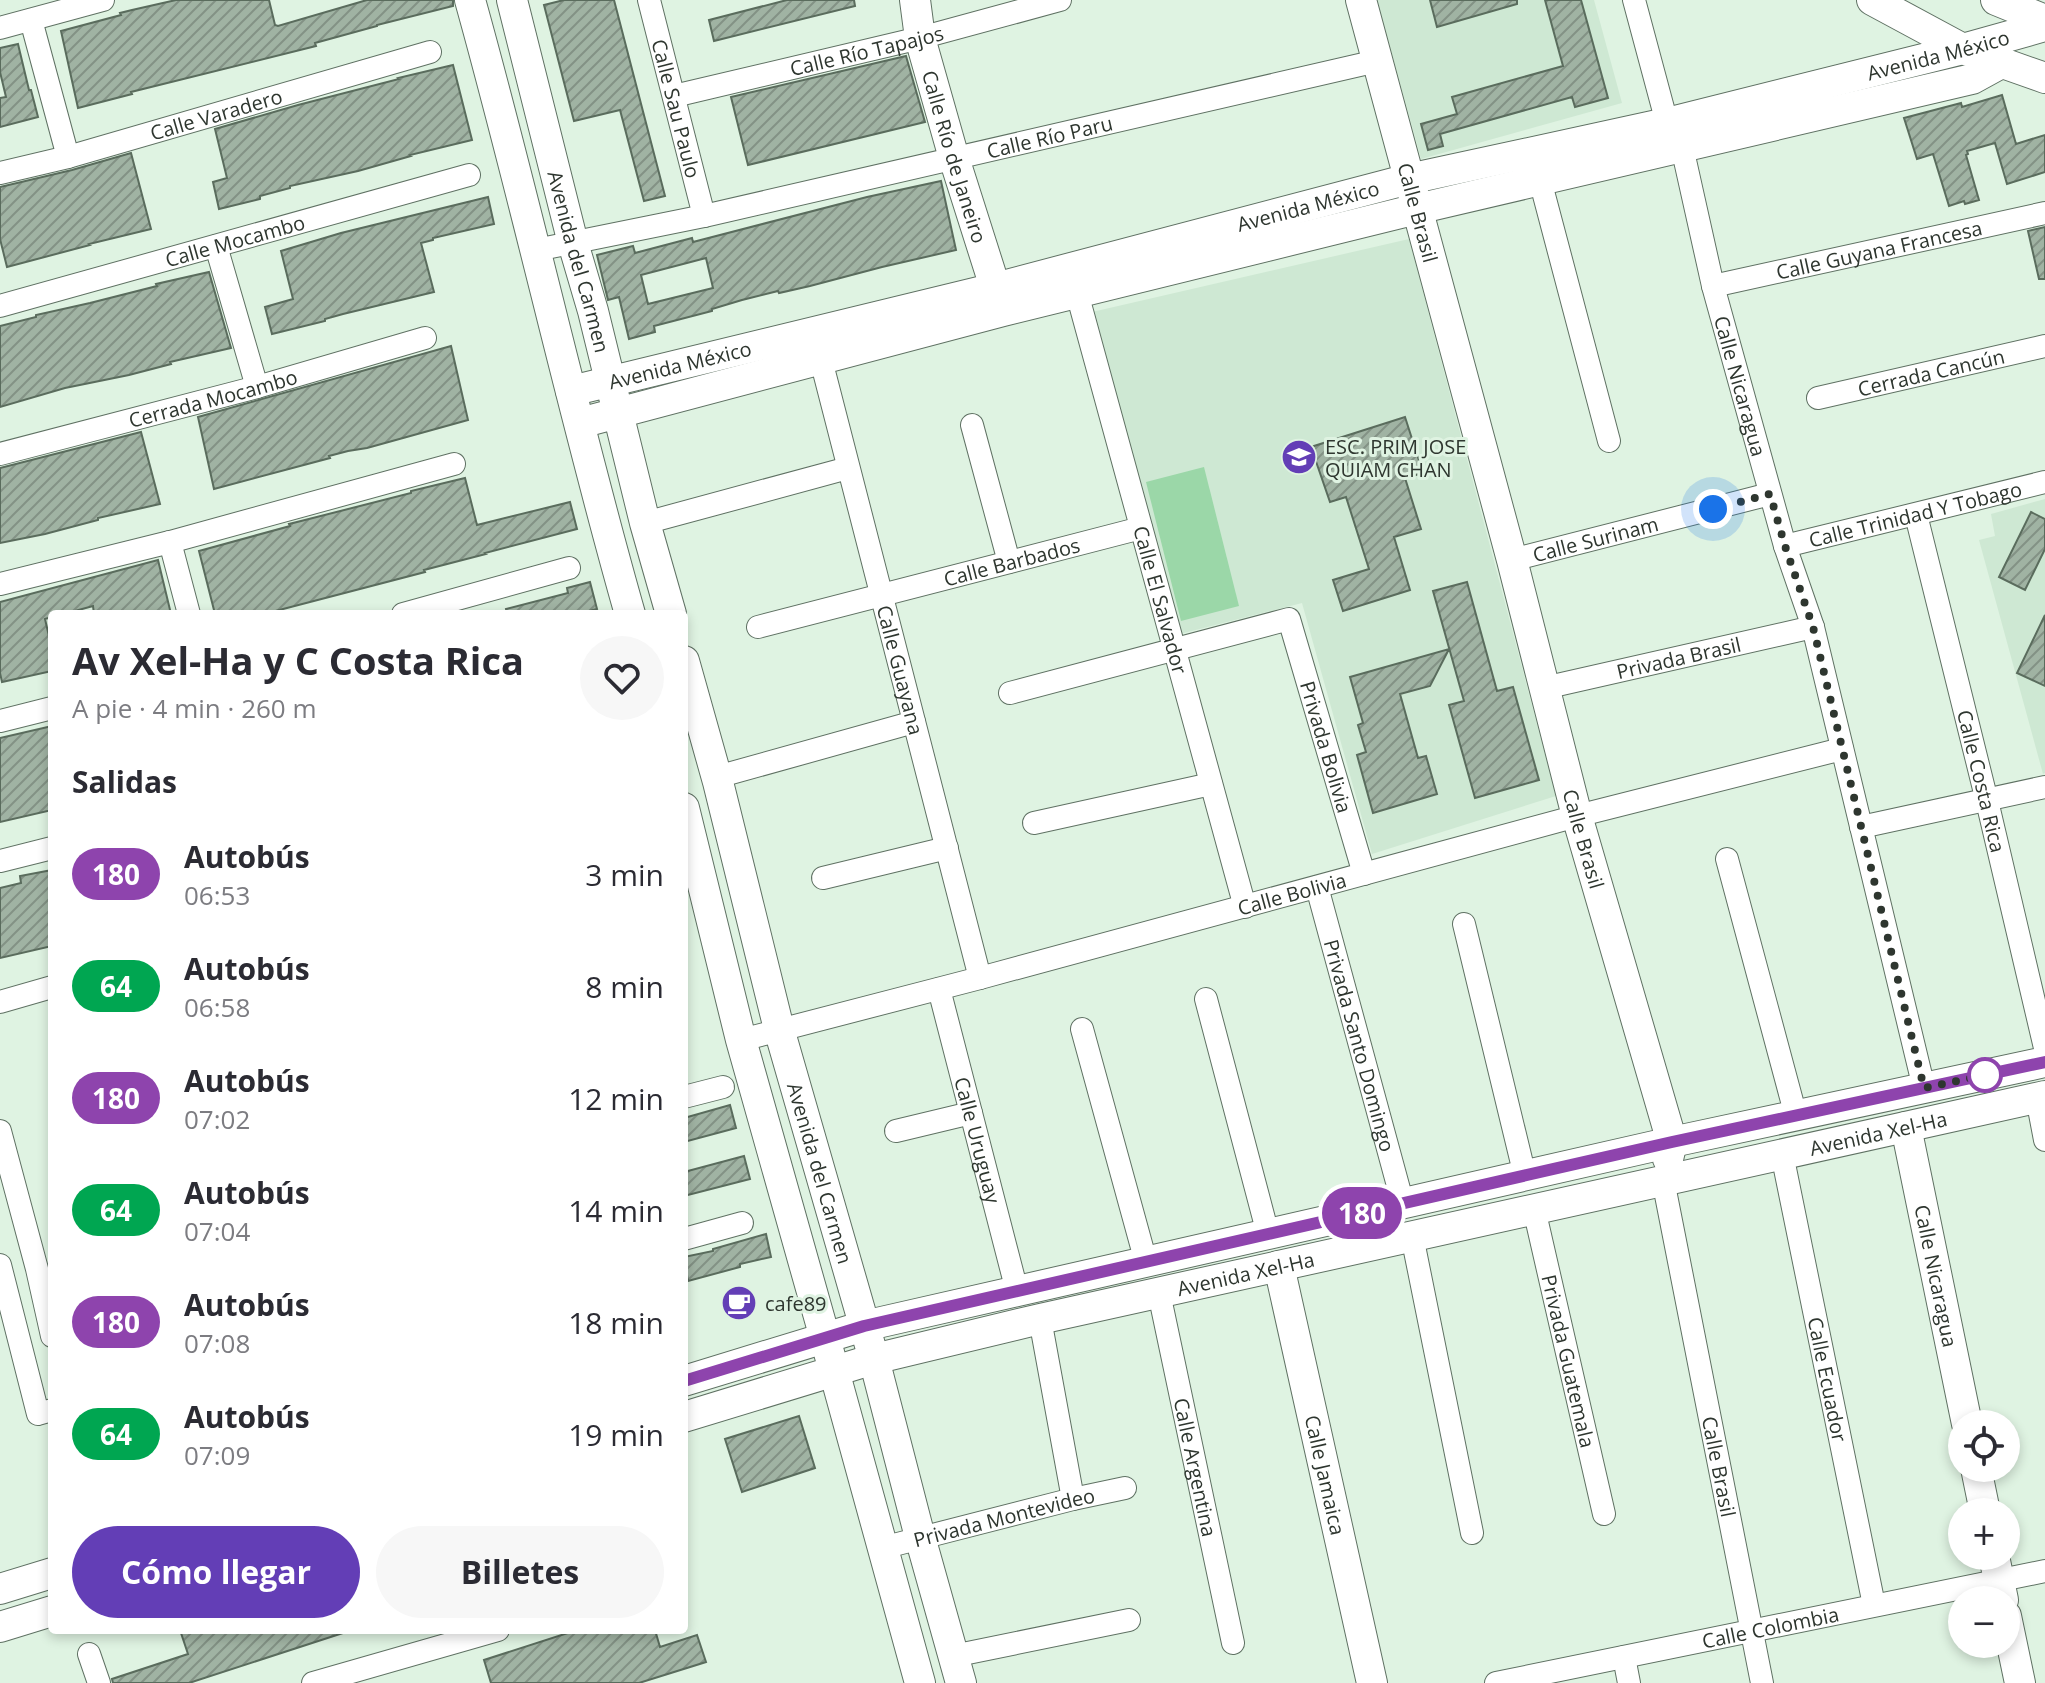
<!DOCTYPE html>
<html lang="es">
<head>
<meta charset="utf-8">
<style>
  body { margin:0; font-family:"Open Sans",sans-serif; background:#f7f7f7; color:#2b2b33; height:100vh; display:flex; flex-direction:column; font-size:30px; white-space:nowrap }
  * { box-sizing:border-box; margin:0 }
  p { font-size:26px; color:#7c7c81 }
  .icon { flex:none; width:44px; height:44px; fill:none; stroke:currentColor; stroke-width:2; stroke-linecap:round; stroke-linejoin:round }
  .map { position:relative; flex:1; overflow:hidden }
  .side { position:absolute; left:48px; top:610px; width:640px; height:1024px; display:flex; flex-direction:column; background:#fff; border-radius:8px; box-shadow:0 4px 12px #0003 }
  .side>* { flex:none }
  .badge { padding:0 16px; border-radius:26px; font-size:28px; line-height:52px }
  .fabs { position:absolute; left:1948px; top:1410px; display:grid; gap:16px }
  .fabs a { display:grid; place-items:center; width:72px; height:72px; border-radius:50%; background:#fff; box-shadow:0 4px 12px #0003; font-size:40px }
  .you { position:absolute; width:40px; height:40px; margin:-20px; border:6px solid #fff; border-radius:50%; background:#1a73e8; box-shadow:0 0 0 12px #1a73e833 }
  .map>.badge { position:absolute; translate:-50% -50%; box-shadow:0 0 0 4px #fff }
  h2 { padding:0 24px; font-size:30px; line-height:72px }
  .round { display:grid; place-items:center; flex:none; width:84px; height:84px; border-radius:42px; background:#f7f7f7 }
  .head { display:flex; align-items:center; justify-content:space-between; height:136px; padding:0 24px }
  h1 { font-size:38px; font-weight:700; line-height:60px }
  .primary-button { display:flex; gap:16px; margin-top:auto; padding:16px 24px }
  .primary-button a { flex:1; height:92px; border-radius:48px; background:#633eb6; color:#fff; font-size:32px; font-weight:700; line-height:92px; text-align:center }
  .primary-button a+a { background:#f7f7f7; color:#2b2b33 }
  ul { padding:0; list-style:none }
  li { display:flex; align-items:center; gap:24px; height:112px; padding:0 24px }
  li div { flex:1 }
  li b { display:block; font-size:30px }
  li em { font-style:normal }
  li .badge { min-width:88px; font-weight:700; text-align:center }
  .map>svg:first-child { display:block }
</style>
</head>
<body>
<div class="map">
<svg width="2045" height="1683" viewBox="0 0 2045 1683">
  <defs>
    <pattern id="building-hatch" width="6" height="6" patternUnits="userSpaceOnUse" patternTransform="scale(2)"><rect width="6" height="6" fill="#a0b3a3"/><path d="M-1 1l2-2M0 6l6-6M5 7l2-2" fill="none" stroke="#839285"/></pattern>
  </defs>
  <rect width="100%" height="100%" fill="#dff3e2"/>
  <!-- built -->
  <path fill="#cee8d3" d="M1377 0H1594L1622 103 1421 159Z
    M1409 239 1556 796 1372 854 1302 603 1180 634 1092 312Z
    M2045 499V773L2043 774 1979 540 1995 536 1991 514Z"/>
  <!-- green -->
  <path fill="#9bd7a8" d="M1204 467 1239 606 1181 621 1146 482Z"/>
  <!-- building -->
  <path fill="url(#building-hatch)" stroke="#5a6c5d" stroke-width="2" fill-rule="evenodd" d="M176 0H269L275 25 278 26 367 0H453V6L377 25V26L315 43 316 46 131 92 132 94 78 108 61 31 121 15 120 13 132 10Z
    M564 0H614L665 196 644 201 620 110 574 121 544 5Z
    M787 0H854L855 6 714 41 709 20Z
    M1430 0H1517V4L1437 27Z
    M1545 0H1581L1608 98 1575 107 1572 97 1440 134 1443 146 1428 150 1421 124 1457 114 1452 97 1563 66Z
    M18 44 29 90H31L38 117 0 127V98L6 97 0 72V48Z
    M906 56 925 122 748 165 731 97Z
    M453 65 472 140 410 155 411 156 358 171 290 186V188L260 196V199L219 209 213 182 227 178 215 129 298 105 399 79 398 78Z
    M2002 95 2016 144 2045 135V172L2007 184 1995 143 1967 151 1968 154 1966 155 1979 200 1965 204 1964 201 1949 206 1933 154 1917 159 1904 118 1961 103 1962 107Z
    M131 153 151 229 89 244 90 245 7 267 0 239V187L72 170Z
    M941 181 956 250 882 267 810 286 779 293 778 291 742 300 712 309V311L654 326 655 332 629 339 619 297 608 300 597 255 633 246 635 253 692 238 693 242 867 197ZM706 258 713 288 648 304 641 275Z
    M488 197 494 224 433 238V240L421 243 434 292 343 314 325 319V321L272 334 265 307 293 299 281 251 341 233Z
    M2045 227V279H2039L2028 231Z
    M209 272 231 348 170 362 171 364 129 375 65 388 0 407V326L36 317V315L90 303 157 286 156 284Z
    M451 346 468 420 367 448 348 451 329 456 330 458 214 489 198 417Z
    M1405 417 1423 473 1405 478 1421 529 1394 537 1410 590 1343 611 1333 580 1369 569 1346 497 1330 502 1311 447Z
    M141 432 160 504 98 518V520L45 534 0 543V468Z
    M465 478 477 525 570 502 577 529 485 553 486 554 424 570 425 572 264 614H215L199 551 290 526 289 524 301 521 411 493V491Z
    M2031 512 2045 519V549L2025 590 1999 577Z
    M158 560 171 614H94L93 606 64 614H52V617L45 619 52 649V671L2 682 0 673V602Z
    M590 582 597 609 577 614H507L506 609 568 593 567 588Z
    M1467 582 1497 691 1513 687 1539 780 1475 798 1449 705 1464 701 1433 591Z
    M2045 615V686L2017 673Z
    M1449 649 1430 686 1400 694 1418 758 1426 756 1437 794 1373 813 1357 755 1366 752 1358 725 1363 723 1350 677Z
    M52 726V810L0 822V738Z
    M52 870V946L0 958V888L21 883 20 876Z
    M730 1105 736 1128 684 1142V1118Z
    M744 1156 750 1179 684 1196V1172Z
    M766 1234 771 1257 740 1264V1267L688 1281 684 1257 713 1251V1249Z
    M799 1416 815 1468 742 1492 725 1439Z
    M180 1630H343V1633L189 1683H113L112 1679 188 1654Z
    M577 1630H655L660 1647 697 1635 706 1662 639 1683H491L484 1660Z"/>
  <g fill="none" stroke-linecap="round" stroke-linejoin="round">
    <defs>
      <g id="street">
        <path id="s1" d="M649 0 704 216"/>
        <path d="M1634 0 1667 123"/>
        <path d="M31 20 68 157"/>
        <path d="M0 28 103 0"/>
        <path id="s2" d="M674 96 920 38 1060 0"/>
        <path id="s3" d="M1682 147 1713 286 1785 546 1813 627 1924 1088"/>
        <path id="s4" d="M0 173 68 157 430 52"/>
        <path d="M1540 180 1609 441"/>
        <path d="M216 246 257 387"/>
        <path id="s5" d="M536 250 704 216 1377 61"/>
        <path id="s6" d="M1713 286 2045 213"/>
        <path id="s7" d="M1077 293 1245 907"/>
        <path id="s8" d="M0 306 469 175"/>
        <path id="s9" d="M821 360 980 978"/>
        <path id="s10" d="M1818 398 2045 346"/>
        <path d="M972 425 1009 562"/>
        <path id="s11" d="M0 454 257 387 425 338"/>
        <path id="s12" d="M1916 515 1987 801 2045 1048"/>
        <path d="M645 523 848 468"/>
        <path d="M170 542 189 614"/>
        <path id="s13" d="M1785 546 2045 482"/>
        <path id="s14" d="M1512 560 1770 494"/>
        <path d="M0 584 170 542 454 464"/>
        <path d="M403 614 569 568"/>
        <path id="s15" d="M758 627 1141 528"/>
        <path id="s16" d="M1544 688 1813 627"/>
        <path id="s17" d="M1010 693 1289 619 1364 874"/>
        <path d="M0 721 52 708"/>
        <path d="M717 777 914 722"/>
        <path d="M1034 823 1211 784"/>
        <path d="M1861 827 2045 787"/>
        <path d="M1727 859 1796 1116"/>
        <path d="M0 861 52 848"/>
        <path d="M823 878 947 848"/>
        <path id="s18" d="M1317 887 1403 1204"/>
        <path d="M1464 924 1525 1176"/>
        <path id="s19" d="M939 989 1017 1291"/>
        <path d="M1206 999 1268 1234"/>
        <path d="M0 1002 52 987"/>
        <path d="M1082 1029 1146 1262"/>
        <path id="s20" d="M741 1040 980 978 1577 816 1842 749"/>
        <path d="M684 1097 723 1087"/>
        <path d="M2037 1098 2045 1140"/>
        <path d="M0 1131 37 1269 52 1336"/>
        <path d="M896 1131 971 1113"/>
        <path id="s21" d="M1782 1154 1874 1605"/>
        <path id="s22" d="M1663 1180 1762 1683"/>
        <path id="s23" d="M1534 1209 1604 1514"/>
        <path d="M1412 1236 1472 1533"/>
        <path d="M684 1239 742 1223"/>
        <path d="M0 1265 38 1414 52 1410"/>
        <path id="s24" d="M1159 1293 1233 1643"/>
        <path d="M1040 1319 1073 1499"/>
        <path id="s25" d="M882 1548 1073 1499 1125 1488"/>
        <path d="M89 1654 99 1683"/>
        <path d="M953 1656 1129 1620"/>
        <path d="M1624 1657 1629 1683"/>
        <path d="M313 1683 498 1630"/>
        <path id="s26" d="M1496 1683 2045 1571"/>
      </g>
      <g id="secondary">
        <path d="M470 0C527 204 572 411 630 614"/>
        <path id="s27" d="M512 0 573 243 593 311 645 523 671 614"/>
        <path id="s28" d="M915 0 920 38 954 158 1001 306"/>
        <path id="s29" d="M1361 0 1512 560 1577 816 1672 1142 1668 1159"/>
        <path d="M1872 0 1963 49 2045 78"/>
        <path d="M1996 0 2045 20"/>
        <path id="s30" d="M571 391 995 288 1409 179 1667 123 1963 49 2045 26"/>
        <path d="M580 423 1003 311 1417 209 1972 79 2003 62"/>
        <path id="s31" d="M684 661 718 782 779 1029 874 1359 920 1537 961 1683"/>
        <path d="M684 808 741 1040 825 1338 920 1683"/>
        <path id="s32" d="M1906 1127 1967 1424"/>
        <path id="s33" d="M1279 1266 1372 1683"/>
        <path d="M684 1381 864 1326 1672 1142 2045 1062"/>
        <path id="s34" d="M684 1417 874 1359 1040 1319 2045 1096"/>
        <path d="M1976 1468 1985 1512"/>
        <path d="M1994 1556 2003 1600"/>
        <path d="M0 1589 52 1573"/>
        <path d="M2006 1616 2020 1683"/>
        <path d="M0 1627 52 1611"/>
      </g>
    </defs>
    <!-- street casing -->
    <use href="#street" stroke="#5f7163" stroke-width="24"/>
    <!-- secondary casing -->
    <use href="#secondary" stroke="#5f7163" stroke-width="32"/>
    <!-- street -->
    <use href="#street" stroke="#fff" stroke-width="22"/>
    <!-- secondary -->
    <use href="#secondary" stroke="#fff" stroke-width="30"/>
  </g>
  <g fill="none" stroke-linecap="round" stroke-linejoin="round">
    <defs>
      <path id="line" d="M684 1381 864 1326 1672 1142 2045 1062"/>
    </defs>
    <!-- line casing -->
    <use href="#line" stroke="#fff" stroke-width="18"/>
    <!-- line -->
    <use href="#line" stroke="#8e44ad" stroke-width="12"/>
    <!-- walk -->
    <path stroke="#2e362f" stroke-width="8" stroke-dasharray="0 14.4" d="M1713 509 1770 494 1785 546 1813 627 1924 1088 1985 1075"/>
  </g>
  <!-- icons -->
  <defs>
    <symbol id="school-disc" viewBox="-11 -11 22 22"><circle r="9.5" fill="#633eb6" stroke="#dff3e2"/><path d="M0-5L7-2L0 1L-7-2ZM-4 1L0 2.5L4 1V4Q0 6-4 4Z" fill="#fff"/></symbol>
    <symbol id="cafe-disc" viewBox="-11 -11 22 22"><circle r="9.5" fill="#633eb6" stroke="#dff3e2"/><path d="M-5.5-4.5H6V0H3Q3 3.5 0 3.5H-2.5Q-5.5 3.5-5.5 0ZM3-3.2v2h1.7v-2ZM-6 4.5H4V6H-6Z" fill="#fff"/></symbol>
  </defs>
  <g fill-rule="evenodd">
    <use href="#school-disc" x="1279" y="437" width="40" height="40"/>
    <use href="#cafe-disc" x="719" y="1283" width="40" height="40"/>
  </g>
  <!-- markers -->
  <circle fill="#fff" stroke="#8e44ad" stroke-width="4" cx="1985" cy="1075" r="16"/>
  <g text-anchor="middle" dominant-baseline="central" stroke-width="6" stroke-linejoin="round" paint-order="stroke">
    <!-- street labels -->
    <g font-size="20" fill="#2e362f" stroke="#dff3e2">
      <text stroke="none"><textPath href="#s2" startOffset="198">Calle Río Tapajos</textPath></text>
      <text stroke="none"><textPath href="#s30" startOffset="1408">Avenida México</textPath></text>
      <text stroke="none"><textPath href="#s1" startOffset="112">Calle Sau Paulo</textPath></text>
      <text stroke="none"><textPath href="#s4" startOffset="224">Calle Varadero</textPath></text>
      <text stroke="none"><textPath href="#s5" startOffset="526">Calle Río Paru</textPath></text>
      <text stroke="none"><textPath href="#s28" startOffset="162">Calle Río de Janeiro</textPath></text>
      <text stroke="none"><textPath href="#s30" startOffset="760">Avenida México</textPath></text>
      <text stroke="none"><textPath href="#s29" startOffset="220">Calle Brasil</textPath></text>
      <text stroke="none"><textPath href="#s8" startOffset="244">Calle Mocambo</textPath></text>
      <text stroke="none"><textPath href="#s6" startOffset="170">Calle Guyana Francesa</textPath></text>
      <text stroke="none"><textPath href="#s27" startOffset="270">Avenida del Carmen</textPath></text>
      <text stroke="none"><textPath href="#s30" startOffset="112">Avenida México</textPath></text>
      <text stroke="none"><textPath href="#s10" startOffset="116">Cerrada Cancún</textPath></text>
      <text stroke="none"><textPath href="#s3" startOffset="246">Calle Nicaragua</textPath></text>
      <text stroke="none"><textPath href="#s11" startOffset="220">Cerrada Mocambo</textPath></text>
      <text stroke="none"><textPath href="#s13" startOffset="134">Calle Trinidad Y Tobago</textPath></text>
      <text stroke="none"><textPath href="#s14" startOffset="86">Calle Surinam</textPath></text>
      <text stroke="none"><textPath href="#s15" startOffset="262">Calle Barbados</textPath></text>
      <text stroke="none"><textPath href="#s7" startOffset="318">Calle El Salvador</textPath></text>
      <text stroke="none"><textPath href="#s16" startOffset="138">Privada Brasil</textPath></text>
      <text stroke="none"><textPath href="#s9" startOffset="320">Calle Guayana</textPath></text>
      <text stroke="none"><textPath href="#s17" startOffset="422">Privada Bolivia</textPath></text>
      <text stroke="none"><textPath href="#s12" startOffset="274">Calle Costa Rica</textPath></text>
      <text stroke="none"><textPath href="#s29" startOffset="868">Calle Brasil</textPath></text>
      <text stroke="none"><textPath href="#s20" startOffset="570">Calle Bolivia</textPath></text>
      <text stroke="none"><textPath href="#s18" startOffset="164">Privada Santo Domingo</textPath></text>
      <text stroke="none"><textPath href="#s34" startOffset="1228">Avenida Xel-Ha</textPath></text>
      <text stroke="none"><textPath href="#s19" startOffset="156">Calle Uruguay</textPath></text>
      <text stroke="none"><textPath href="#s31" startOffset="530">Avenida del Carmen</textPath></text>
      <text stroke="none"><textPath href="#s34" startOffset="580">Avenida Xel-Ha</textPath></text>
      <text stroke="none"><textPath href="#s32" startOffset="152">Calle Nicaragua</textPath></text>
      <text stroke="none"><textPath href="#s23" startOffset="156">Privada Guatemala</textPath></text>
      <text stroke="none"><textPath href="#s21" startOffset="230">Calle Ecuador</textPath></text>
      <text stroke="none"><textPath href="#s22" startOffset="292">Calle Brasil</textPath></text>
      <text stroke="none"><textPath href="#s24" startOffset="178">Calle Argentina</textPath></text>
      <text stroke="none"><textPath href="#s33" startOffset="214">Calle Jamaica</textPath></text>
      <text stroke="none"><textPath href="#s25" startOffset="126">Privada Montevideo</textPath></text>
      <text stroke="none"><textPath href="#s26" startOffset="280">Calle Colombia</textPath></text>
    </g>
    <!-- poi labels -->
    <g font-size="20" fill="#2e362f" stroke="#dff3e2" text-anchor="start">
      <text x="1325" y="446">ESC. PRIM JOSE<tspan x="1325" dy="23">QUIAM CHAN</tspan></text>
      <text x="765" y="1303">cafe89</text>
    </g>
  </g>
</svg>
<div class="fabs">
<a><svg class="icon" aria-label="locate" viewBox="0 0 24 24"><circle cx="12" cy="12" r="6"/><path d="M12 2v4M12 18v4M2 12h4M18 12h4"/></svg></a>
<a>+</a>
<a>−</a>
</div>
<div class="you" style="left:1713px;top:509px"></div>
<b class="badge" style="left:1362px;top:1213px;background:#8e44ad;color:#fff">180</b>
<section class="side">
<div class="head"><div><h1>Av Xel-Ha y C Costa Rica</h1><p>A pie · 4 min · 260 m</p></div><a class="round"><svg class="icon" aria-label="heart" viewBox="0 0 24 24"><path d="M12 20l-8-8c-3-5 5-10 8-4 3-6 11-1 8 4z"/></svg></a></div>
<h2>Salidas</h2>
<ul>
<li><span class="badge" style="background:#8e44ad;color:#fff">180</span><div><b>Autobús</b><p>06:53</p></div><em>3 min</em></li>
<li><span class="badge" style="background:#00a651;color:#fff">64</span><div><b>Autobús</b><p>06:58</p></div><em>8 min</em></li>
<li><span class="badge" style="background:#8e44ad;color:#fff">180</span><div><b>Autobús</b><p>07:02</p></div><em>12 min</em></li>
<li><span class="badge" style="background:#00a651;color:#fff">64</span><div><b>Autobús</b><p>07:04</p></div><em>14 min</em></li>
<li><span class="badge" style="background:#8e44ad;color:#fff">180</span><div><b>Autobús</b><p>07:08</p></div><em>18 min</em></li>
<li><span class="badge" style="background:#00a651;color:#fff">64</span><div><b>Autobús</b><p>07:09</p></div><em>19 min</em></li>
</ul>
<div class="primary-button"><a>Cómo llegar</a><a>Billetes</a></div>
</section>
</div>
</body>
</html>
